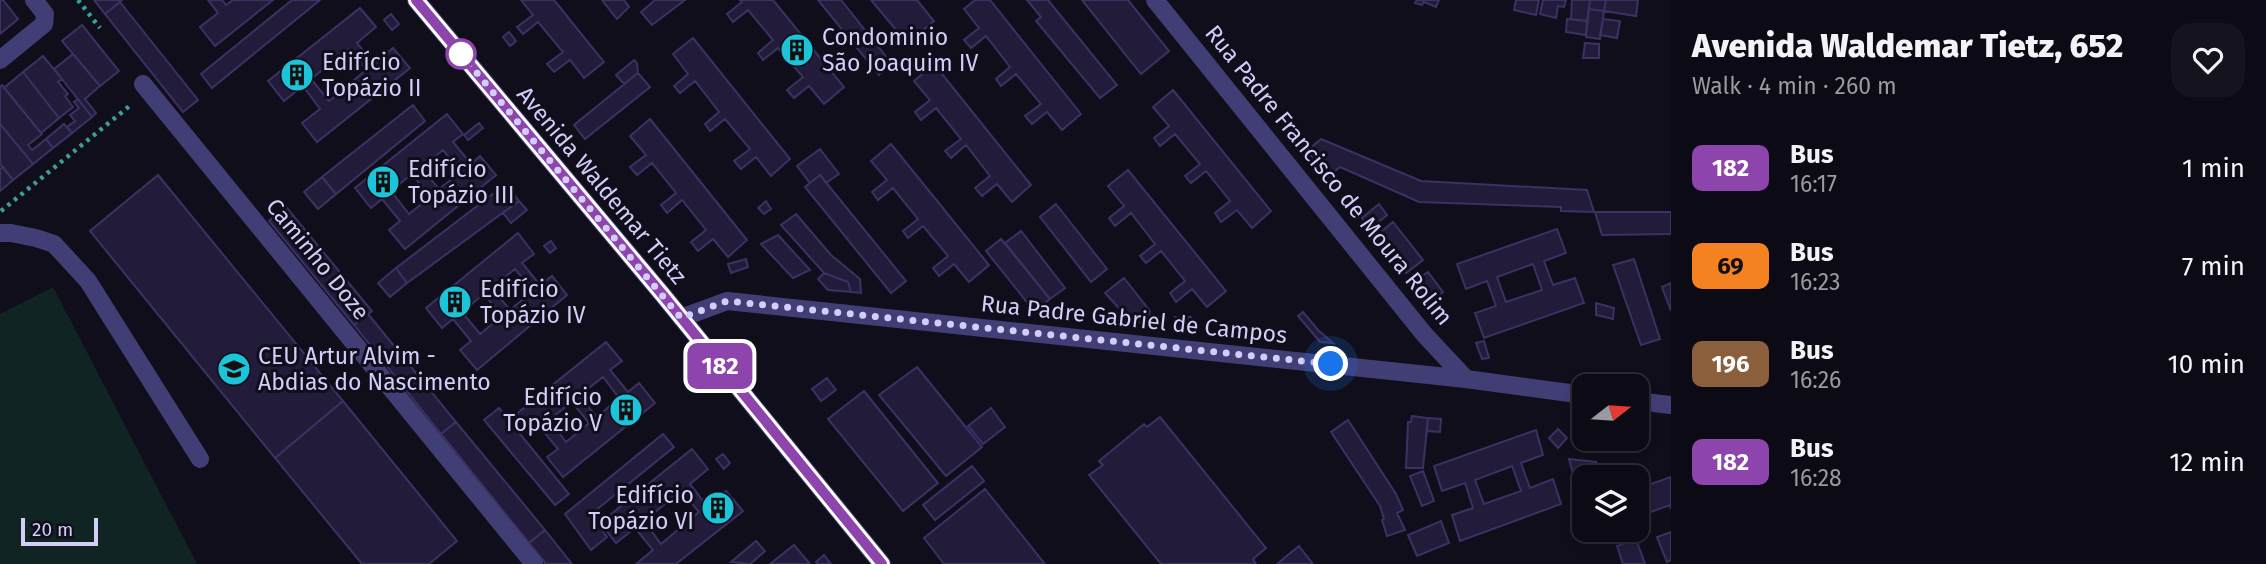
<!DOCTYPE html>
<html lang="en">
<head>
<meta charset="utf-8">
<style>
  body { margin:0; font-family:"Fira Sans",sans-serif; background:#15131d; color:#f1f3f6; height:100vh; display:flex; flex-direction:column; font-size:26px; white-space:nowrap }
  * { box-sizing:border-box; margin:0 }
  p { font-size:23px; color:#9a9aa0 }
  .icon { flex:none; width:38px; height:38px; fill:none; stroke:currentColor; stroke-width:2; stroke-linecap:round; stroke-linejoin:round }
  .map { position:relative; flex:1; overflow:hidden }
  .drawer { display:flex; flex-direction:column; background:#0c0a14; width:595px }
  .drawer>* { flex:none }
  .badge { padding:0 14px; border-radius:10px; font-size:24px; line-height:46px }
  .needle { width:46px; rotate:73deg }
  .fabs { position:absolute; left:1572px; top:374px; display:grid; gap:14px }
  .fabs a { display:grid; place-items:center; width:77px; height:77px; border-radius:14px; background:#0c0a14; box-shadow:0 4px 10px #0003,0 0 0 2px #2c2b34; font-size:35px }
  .scale { position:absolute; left:21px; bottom:18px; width:77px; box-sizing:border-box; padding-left:7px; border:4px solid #d3cef9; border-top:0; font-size:19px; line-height:24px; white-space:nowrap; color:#d3cef9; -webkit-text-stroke:5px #100e1b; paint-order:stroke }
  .you { position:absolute; width:35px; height:35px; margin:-18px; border:5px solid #fff; border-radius:50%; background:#1a73e8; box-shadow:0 0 0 10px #1a73e833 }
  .map>.badge { position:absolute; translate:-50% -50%; box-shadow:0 0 0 4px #fff }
  .round { display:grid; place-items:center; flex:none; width:74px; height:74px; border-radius:21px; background:#15131d }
  .summary { display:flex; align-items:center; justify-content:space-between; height:119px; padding:0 21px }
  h1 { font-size:33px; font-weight:800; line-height:52px }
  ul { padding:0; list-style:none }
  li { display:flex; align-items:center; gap:21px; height:98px; padding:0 21px }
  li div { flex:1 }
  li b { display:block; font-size:26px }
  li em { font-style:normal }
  li .badge { min-width:77px; font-weight:700; text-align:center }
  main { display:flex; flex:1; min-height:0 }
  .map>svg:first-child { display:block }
</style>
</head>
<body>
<main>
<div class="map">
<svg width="1671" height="564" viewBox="0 0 1671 564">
  <rect width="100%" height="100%" fill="#100e1b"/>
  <!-- green -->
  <path fill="#112424" d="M53 287 197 564H0V314Z"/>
  <!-- building -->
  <path fill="#221c3a" stroke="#3b3163" stroke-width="2" fill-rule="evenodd" d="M0 0H3L18 19 0 34Z
    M94 0H122L105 14Z
    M208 0H222L226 5 233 0H273L215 46 200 27 218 13Z
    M292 0H320L212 88 201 74Z
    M521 0H554L604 62 584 78 570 60 554 72 547 64 563 52 538 22 523 34 517 27 533 15Z
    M602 0H624L629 7 617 19Z
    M655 0H685L652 25 641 12Z
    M740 0H773L844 87 824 104 809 86 794 98 787 90 803 77 778 48 763 60 758 53 773 40 748 10 733 22 727 14 742 2Z
    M818 0H841L892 64 879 75Z
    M871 0H917L934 21 907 43Z
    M975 0H990L1081 114 1062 130 1047 112 1032 124 1025 116 1041 104 1016 74 1001 86 996 79 1010 67 986 36 971 48 964 40 979 28 964 9Z
    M1027 0H1048L1117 85 1100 98 1036 21 1041 17Z
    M1082 0H1128L1169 51 1141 74Z
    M1417 0H1439L1436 7 1424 2 1422 5 1415 3Z
    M1516 0H1539L1536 15 1514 10Z
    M1543 0H1566L1564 7 1558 6 1556 18 1540 14Z
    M1572 0H1590L1587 21 1571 19Z
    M1590 0H1606L1604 11 1589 9Z
    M1606 0H1638L1636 16 1604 11Z
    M120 2 198 100 183 112 105 14Z
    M360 8 376 27 357 43 374 64 393 48 410 68 317 142 302 123 320 109 303 86 284 101 268 81ZM349 49 366 70 329 101 311 79Z
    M1589 9 1604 11 1600 39 1586 37Z
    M391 14 399 24 392 30 384 20Z
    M1567 19 1587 21 1586 35 1566 32Z
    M1603 19 1620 21 1617 38 1600 35Z
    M82 25 119 71 100 86 62 41Z
    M509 32 516 41 510 46 503 37Z
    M693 38 790 159 771 176 756 157 741 169 734 161 750 149 725 119 710 131 705 124 719 112 695 81 680 93 674 86 688 74 673 54Z
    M1585 43 1599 44V58H1583Z
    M73 54 100 86 85 99 96 113 92 117 54 69Z
    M43 56 62 79 58 82 68 94 65 96 73 107 59 118 23 72Z
    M634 60 637 63 638 73 624 84 616 75Z
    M934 64 1031 185 1012 202 997 184 982 196 975 188 990 176 966 145 951 158 945 151 961 139 936 108 921 120 915 112 930 100 914 81Z
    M23 72 59 118 41 133 4 88Z
    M638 73 650 87 585 139 574 125Z
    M2 85 42 134 28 145 32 150 46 139 53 148 33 164 0 124V87Z
    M1173 90 1271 211 1252 228 1237 210 1221 222 1215 213 1230 201 1206 171 1191 183 1185 176 1200 164 1175 134 1160 146 1154 138 1169 126 1153 107Z
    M78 99 92 117 72 133 67 127 75 121 70 115 79 108 74 102Z
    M413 105 425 121 336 194 322 177Z
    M447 114 463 134 453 142 471 164 480 156 496 175 405 249 389 230 400 221 382 199 371 208 355 188ZM443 150 461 172 439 189 421 168ZM412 174 430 197 409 214 391 191Z
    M650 119 747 240 728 257 713 239 698 251 691 242 706 230 682 200 667 213 661 205 676 193 652 163 637 175 630 167 646 155 630 136Z
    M479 123 483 128 468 140 464 135Z
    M0 124 33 164 13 180 0 164Z
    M64 124 72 133 53 148 46 139Z
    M1321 139 1421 181 1587 190 1594 212 1561 211V207L1419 202 1340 167 1328 177 1307 151Z
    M891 144 989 265 969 282 954 264 939 276 933 268 948 256 923 226 908 238 903 231 918 219 893 188 878 200 872 192 887 180 871 161Z
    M820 149 839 174 826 183 820 175 810 183 797 166Z
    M3 167 13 180 0 191V169Z
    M1128 170 1226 291 1207 307 1192 289 1176 302 1170 293 1185 281 1161 251 1146 263 1140 256 1155 244 1131 213 1115 226 1109 218 1124 206 1108 186Z
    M158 175 343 401 275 458 90 231Z
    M820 175 906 281 891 293 805 187Z
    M322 177 336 194 318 209 304 192Z
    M506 184 519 201 407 283 396 268Z
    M519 201 527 210 511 223 503 213Z
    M766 201 771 209 764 214 758 208Z
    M1056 204 1107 269 1091 282 1040 217Z
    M1379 204 1387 215 1370 229 1362 218Z
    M286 207 372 311 354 325 269 221Z
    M1595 212H1671V234L1602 235Z
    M796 214 831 255 860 279 861 293 851 292 848 282 824 273 781 225Z
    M1393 222 1423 260 1406 273 1376 236Z
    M1557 229 1566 253 1544 261 1553 285 1575 278 1584 303 1484 338 1475 313 1496 306 1487 281 1466 289 1457 264ZM1533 264 1542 290 1506 302 1497 277Z
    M1021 231 1065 288 1050 299 1005 243Z
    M518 233 534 254 522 263 540 285 552 276 567 295 477 370 460 350 471 341 453 319 442 328 426 308ZM515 269 533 291 510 310 492 288ZM484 294 502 316 480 334 462 312Z
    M778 235 810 270 793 278 761 244Z
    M1001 239 1050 299 1034 311 986 251Z
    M551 241 556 248 550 253 544 246Z
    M746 259 748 267 731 273 728 264Z
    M1634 259 1660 339 1641 345 1613 265Z
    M396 268 407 283 390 297 378 283Z
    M1428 272 1443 292 1430 303 1413 282Z
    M824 273 848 282 851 292 828 290 818 279Z
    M1124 278 1150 311 1147 323 1127 321 1128 318 1105 293Z
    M1671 283V311L1662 287Z
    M1596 303 1614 308 1613 319 1596 315Z
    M1303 312 1318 330 1333 343 1320 342 1298 316Z
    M368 314 456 422 441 434 354 325Z
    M1175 317H1191L1192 328 1177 326Z
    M1484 341 1489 358 1482 359 1476 343Z
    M606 342 622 361 610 370 628 392 639 383 655 403 563 477 547 457 558 449 540 427 530 436 514 416ZM603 377 619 398 597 417 579 396ZM572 402 589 423 566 442 549 420Z
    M917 367 982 447 946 476 879 395Z
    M827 378 836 390 821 401 812 389Z
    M864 391 938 483 903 511 828 419Z
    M343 401 457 541 429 564H362L275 458Z
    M499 408 569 494 555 505 484 420Z
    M991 408 1005 427 983 444 968 426Z
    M1412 416 1428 418 1423 468H1406L1408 422H1411Z
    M1160 417 1266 548 1253 559 1256 564H1161L1089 475 1103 465 1099 461 1144 424 1147 427Z
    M1428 418 1441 419 1440 432 1427 431Z
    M1348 420 1396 494 1403 510 1397 513 1405 530 1387 536 1382 520 1384 519 1380 506 1331 432Z
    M456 422 545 530 529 543 441 434Z
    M1558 429 1567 438 1558 448 1549 438Z
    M1536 430 1543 455 1521 463 1530 488 1553 479 1561 504 1460 541 1452 515 1473 508 1465 483 1442 491 1434 466ZM1512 466 1521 491 1484 504 1475 480Z
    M663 434 674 447 590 515 607 537 591 550 565 514Z
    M692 449 708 469 690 484 707 506 726 491 743 511 676 564H636L653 550 635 528 616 543 600 523ZM681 491 699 512 661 544 644 521Z
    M723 454 730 463 724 469 716 459Z
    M1569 459 1596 462 1598 469 1608 467 1611 478H1584V492L1578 493Z
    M972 466 984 481 935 520 923 505Z
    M1423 471 1434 501 1422 506 1410 476Z
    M1671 477V509L1670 505 1648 513 1639 488Z
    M985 489 1045 564H944L924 538Z
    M1441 521 1449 543 1417 556 1408 535Z
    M545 530 572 564H546L529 543Z
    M1671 532V560L1667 562 1657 537Z
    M1636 539 1645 564H1623L1617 546Z
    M756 541 765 551 750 564 731 562Z
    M794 545 810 564H770Z
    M1299 546 1313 564H1277Z
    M824 555 831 564H818L816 562Z"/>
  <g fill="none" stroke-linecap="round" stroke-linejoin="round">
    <!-- path -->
    <path stroke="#3ba09a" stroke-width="4.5" stroke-dasharray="3.5 5" stroke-linecap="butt" d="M78 0 100 28
      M1 211 132 104"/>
    <!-- minor -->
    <path stroke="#413e75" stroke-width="18" d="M416 0 662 294 882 564
      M1155 0 1424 334 1466 379
      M0 60 44 24 45 14 34 0
      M143 84 534 564
      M0 233H11L36 238 54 244 88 281 200 459
      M681 318 727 301 1466 379 1584 395
      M1636 401 1671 405"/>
  </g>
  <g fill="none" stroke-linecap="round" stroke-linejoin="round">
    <defs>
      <path id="line" d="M416 0 662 294 882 564"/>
    </defs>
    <!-- line casing -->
    <use href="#line" stroke="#fff" stroke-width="16"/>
    <!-- line -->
    <use href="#line" stroke="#8e44ad" stroke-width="10"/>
    <!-- walk -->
    <path stroke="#d3cef9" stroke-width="7" stroke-dasharray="0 12.6" d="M461 54 681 318 727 301 1331 364"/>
  </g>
  <!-- icons -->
  <defs>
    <symbol id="building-disc" viewBox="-11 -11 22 22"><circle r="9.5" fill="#1bc4d8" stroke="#100e1b"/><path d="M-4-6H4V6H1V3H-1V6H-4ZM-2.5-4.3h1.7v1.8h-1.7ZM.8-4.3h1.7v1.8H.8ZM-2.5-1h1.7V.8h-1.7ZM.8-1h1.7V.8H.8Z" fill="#111"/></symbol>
    <symbol id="school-disc" viewBox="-11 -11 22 22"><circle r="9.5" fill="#1bc4d8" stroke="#100e1b"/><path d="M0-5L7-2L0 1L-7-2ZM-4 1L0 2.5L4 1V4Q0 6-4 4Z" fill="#111"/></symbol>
  </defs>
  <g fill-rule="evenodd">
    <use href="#building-disc" x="778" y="31" width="38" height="38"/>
    <use href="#building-disc" x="278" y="56" width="38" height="38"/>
    <use href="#building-disc" x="364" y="163" width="38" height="38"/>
    <use href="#building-disc" x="436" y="283" width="38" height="38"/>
    <use href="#school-disc" x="215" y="350" width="38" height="38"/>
    <use href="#building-disc" x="607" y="391" width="38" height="38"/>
    <use href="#building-disc" x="699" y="489" width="38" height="38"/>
  </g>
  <!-- markers -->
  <circle fill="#fff" stroke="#8e44ad" stroke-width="3.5" cx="461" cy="54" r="14"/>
  <g text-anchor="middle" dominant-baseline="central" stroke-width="6" stroke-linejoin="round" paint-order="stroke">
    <!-- poi labels -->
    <g font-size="23" fill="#d3cef9" stroke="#100e1b" text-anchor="start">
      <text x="822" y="37">Condominio<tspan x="822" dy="26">São Joaquim IV</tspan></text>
      <text x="322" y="62">Edifício<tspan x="322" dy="26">Topázio II</tspan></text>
      <text x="408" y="169">Edifício<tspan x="408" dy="26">Topázio III</tspan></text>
      <text x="480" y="289">Edifício<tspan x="480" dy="26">Topázio IV</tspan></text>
      <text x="258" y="356">CEU Artur Alvim -<tspan x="258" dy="26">Abdias do Nascimento</tspan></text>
      <text x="602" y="397" text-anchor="end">Edifício<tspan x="602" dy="26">Topázio V</tspan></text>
      <text x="694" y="495" text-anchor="end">Edifício<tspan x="694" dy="26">Topázio VI</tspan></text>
    </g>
    <!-- street labels -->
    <g font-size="23" fill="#d3cef9" stroke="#100e1b">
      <text transform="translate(1329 175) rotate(51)">Rua Padre Francisco de Moura Rolim</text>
      <text transform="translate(602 185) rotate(50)">Avenida Waldemar Tietz</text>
      <text transform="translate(318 259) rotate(51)">Caminho Doze</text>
      <text transform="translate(1134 319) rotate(6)">Rua Padre Gabriel de Campos</text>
    </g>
  </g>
</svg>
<div class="fabs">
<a><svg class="needle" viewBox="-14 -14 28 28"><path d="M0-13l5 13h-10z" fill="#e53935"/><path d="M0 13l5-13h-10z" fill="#9a9aa0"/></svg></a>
<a><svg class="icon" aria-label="layers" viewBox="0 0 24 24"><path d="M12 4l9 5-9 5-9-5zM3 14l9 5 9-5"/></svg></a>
</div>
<div class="scale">20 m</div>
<div class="you" style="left:1331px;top:364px"></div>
<b class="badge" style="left:720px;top:366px;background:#8e44ad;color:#fff">182</b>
</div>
<section class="drawer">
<div class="summary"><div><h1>Avenida Waldemar Tietz, 652</h1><p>Walk · 4 min · 260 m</p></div><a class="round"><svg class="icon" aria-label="heart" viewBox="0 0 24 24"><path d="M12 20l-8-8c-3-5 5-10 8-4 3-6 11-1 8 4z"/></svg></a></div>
<ul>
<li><span class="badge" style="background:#8e44ad;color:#fff">182</span><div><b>Bus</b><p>16:17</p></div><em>1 min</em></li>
<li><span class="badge" style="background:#f58220;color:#111">69</span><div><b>Bus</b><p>16:23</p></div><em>7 min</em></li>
<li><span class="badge" style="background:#8b5e3c;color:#fff">196</span><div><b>Bus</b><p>16:26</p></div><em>10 min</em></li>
<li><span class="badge" style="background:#8e44ad;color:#fff">182</span><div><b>Bus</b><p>16:28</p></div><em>12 min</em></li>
</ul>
</section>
</main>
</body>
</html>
